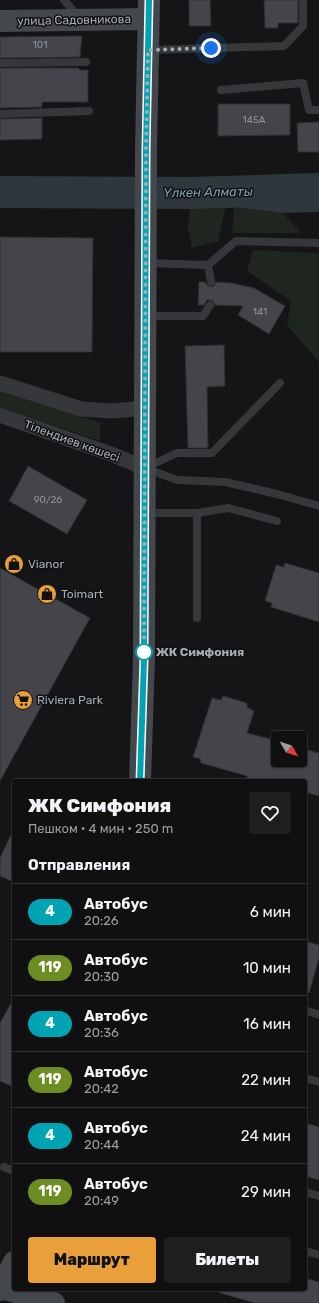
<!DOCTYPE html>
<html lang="ru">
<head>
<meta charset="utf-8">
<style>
  body { margin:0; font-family:Rubik,sans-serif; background:#1e1e1f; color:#f1f3f6; height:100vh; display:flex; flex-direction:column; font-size:15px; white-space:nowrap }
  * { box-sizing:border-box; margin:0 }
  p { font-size:13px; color:#9c9d9f }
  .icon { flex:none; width:22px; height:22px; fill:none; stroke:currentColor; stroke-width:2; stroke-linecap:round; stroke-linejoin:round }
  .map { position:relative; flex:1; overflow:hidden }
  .details { position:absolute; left:12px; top:779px; width:295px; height:512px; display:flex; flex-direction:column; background:#101011; border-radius:4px; box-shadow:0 1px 3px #0004,0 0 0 1px #303031 }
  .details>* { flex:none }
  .badge { padding:0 8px; border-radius:13px; font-size:14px; line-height:26px }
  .needle { width:26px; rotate:129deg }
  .tools { position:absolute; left:271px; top:731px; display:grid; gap:8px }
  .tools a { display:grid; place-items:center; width:36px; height:36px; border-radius:4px; background:#101011; box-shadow:0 1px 3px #0004,0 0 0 1px #303031; font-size:20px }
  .you { position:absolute; width:20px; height:20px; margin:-10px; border:3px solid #fff; border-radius:50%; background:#1a73e8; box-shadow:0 0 0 6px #1a73e833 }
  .map>.badge { position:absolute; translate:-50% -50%; box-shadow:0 0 0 2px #fff }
  h2 { padding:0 16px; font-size:15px; line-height:36px }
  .round { display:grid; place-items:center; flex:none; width:42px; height:42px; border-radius:4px; background:#1e1e1f }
  .headline { display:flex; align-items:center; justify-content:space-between; height:68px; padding:0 16px }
  h1 { font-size:19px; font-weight:800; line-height:30px }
  .cta { display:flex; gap:8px; margin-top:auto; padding:8px 16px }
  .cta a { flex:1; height:46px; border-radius:4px; background:#e9a03b; color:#111; font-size:16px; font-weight:800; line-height:46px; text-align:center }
  .cta a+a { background:#1e1e1f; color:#f1f3f6 }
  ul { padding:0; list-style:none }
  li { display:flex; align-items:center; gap:12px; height:56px; padding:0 16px; border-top:1px solid #303031 }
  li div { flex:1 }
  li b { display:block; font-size:15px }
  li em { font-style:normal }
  li .badge { min-width:44px; font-weight:700; text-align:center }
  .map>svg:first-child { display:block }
</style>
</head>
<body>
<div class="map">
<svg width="319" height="1303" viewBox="0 0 319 1303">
  <rect width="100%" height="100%" fill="#151517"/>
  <!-- green -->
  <path fill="#1f2620" d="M217 205 226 206 218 241 192 248 188 227 190 207Z
    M234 207 283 213 301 233H232Z
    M253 250 315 253 319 254V362L287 325 291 301 247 271Z
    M0 390 100 423V441L0 407Z"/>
  <!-- water -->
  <path fill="#2e373c" d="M319 177V212L283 213 217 205V178L283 179Z"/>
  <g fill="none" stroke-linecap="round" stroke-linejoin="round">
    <!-- river -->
    <path stroke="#2e373c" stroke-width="32" d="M0 192 188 193 319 189"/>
  </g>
  <!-- building -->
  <path fill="#44454a" stroke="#2f2f33" d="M189 0H210L211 26H189Z
    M264 0H298V23H278V28H265Z
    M82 36 80 57 0 58V37Z
    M0 68H79V70H88V102H42V107L0 108Z
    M218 104H290V135L218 136Z
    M42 118V139L0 140V119Z
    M319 122V152H298L297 123Z
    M0 237 93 238 92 352H0Z
    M199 282H205L207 285 210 287 214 286 216 282 231 283 254 288 285 306 269 334 238 315 243 306 215 305 213 301 210 300H207L204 305H198Z
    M224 345 225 386 207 387 208 448H188L185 346Z
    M28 466 87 500 67 534 9 501Z
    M285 563 319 573V622L271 607 272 603 265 601 276 565 284 567Z
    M0 568 90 618 0 781Z
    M223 696 247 703V707L254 711 247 733 278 741V760H300V748L319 753V796L305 792V781H255L247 779V776L201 763 200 759 193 757 212 698 221 700Z
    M14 828V882L0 876V858Z
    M305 941 319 945V958L309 993 305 992Z
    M14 998V1087L0 1081V1023Z
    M305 1123 319 1127V1180L305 1176Z
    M305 1278 319 1282V1303H255L220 1293 221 1289H305Z"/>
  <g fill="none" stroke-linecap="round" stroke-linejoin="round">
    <!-- lane -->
    <path stroke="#36373b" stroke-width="8" d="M64 0 78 16
      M149 50 284 46 303 26V0
      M0 63 86 62
      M221 90 303 83 309 110H319
      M0 114 89 111
      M146 263 208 265 211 282
      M208 265 236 241 319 243
      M146 316H203L210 305
      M147 467 177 453H212L280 383
      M145 468 177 480 225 482 277 494 319 506
      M145 513H197
      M197 618V513L228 508 277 521
      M305 1010 319 1015
      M305 1078 319 1082
      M4 1167 11 1170 14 1171
      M305 1192 319 1196
      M305 1251 319 1255"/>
    <!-- street -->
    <path stroke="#36373b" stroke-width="15" d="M0 383 81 409 112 411 145 408
      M0 415 111 454 145 468"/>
    <!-- secondary -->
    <path stroke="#44474b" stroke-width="22" d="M0 21 149 19
      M140 781 144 660 146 150 149 0
      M2 1288 54 1303
      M0 1290 14 1262"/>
  </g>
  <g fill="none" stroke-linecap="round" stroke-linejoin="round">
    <defs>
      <path id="line" d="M140 781 144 660 146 150 149 0"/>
    </defs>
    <!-- line casing -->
    <use href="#line" stroke="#fff" stroke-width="9"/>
    <!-- line -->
    <use href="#line" stroke="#00a3b4" stroke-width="6"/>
    <!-- walk -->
    <path stroke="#a7adb6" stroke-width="4" stroke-dasharray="0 7.2" d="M144 652 146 150 148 50 211 48"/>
  </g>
  <!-- icons -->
  <defs>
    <symbol id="shop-disc" viewBox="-11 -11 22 22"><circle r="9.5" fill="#e9a03b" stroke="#101012"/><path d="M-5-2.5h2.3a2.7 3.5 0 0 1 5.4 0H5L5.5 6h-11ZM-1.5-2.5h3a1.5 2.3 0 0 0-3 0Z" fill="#111"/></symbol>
    <symbol id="supermarket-disc" viewBox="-11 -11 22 22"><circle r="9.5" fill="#e9a03b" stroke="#101012"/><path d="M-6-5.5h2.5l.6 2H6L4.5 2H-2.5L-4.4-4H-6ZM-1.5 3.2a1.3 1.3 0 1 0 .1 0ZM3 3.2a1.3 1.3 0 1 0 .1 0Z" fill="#111"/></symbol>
  </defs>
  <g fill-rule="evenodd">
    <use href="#shop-disc" x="3" y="553" width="22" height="22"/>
    <use href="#shop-disc" x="36" y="583" width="22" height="22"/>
    <use href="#supermarket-disc" x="12" y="689" width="22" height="22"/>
  </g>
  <!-- markers -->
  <circle fill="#fff" stroke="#00a3b4" stroke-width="2" cx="144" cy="652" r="8"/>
  <g text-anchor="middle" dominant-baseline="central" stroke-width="3" stroke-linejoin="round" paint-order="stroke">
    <!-- number labels -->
    <g font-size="10" fill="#8e939b">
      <text x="40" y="45">101</text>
      <text x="254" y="120">145А</text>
      <text x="260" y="312">141</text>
      <text x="48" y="500">90/26</text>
    </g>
    <!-- street labels -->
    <g font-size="12" fill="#a7adb6" stroke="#101012">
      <text transform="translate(74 20) rotate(-1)">улица Садовникова</text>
      <text transform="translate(72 441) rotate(20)">Тілендиев көшесі</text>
    </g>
    <!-- poi labels -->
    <g font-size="12" fill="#a7adb6" stroke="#101012" text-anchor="start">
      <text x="28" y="564">Vianor</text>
      <text x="61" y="594">Toimart</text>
      <text x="37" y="700">Riviera Park</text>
    </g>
    <!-- stop labels -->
    <g font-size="12" font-weight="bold" fill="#a7adb6" stroke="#101012" text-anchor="start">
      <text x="156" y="652">ЖК Симфония</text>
    </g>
    <!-- water labels -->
    <g font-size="13" font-style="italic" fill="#809db0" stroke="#101012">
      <text transform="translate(208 192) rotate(-1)">Үлкен Алматы</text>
    </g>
  </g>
</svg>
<div class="tools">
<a><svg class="needle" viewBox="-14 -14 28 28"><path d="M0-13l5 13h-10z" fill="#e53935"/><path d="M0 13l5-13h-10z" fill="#9c9d9f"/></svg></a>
</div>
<div class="you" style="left:211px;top:48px"></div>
<section class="details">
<div class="headline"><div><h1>ЖК Симфония</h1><p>Пешком · 4 мин · 250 m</p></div><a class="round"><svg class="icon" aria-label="heart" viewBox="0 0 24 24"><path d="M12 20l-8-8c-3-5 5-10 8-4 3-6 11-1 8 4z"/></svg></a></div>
<h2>Отправления</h2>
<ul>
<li><span class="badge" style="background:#00a3b4;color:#fff">4</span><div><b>Автобус</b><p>20:26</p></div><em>6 мин</em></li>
<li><span class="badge" style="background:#6b8e23;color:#fff">119</span><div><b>Автобус</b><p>20:30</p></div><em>10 мин</em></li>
<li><span class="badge" style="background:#00a3b4;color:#fff">4</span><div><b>Автобус</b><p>20:36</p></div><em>16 мин</em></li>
<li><span class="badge" style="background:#6b8e23;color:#fff">119</span><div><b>Автобус</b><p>20:42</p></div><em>22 мин</em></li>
<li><span class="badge" style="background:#00a3b4;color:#fff">4</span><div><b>Автобус</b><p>20:44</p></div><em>24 мин</em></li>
<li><span class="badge" style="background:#6b8e23;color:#fff">119</span><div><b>Автобус</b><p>20:49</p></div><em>29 мин</em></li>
</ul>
<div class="cta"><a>Маршрут</a><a>Билеты</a></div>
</section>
</div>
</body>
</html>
